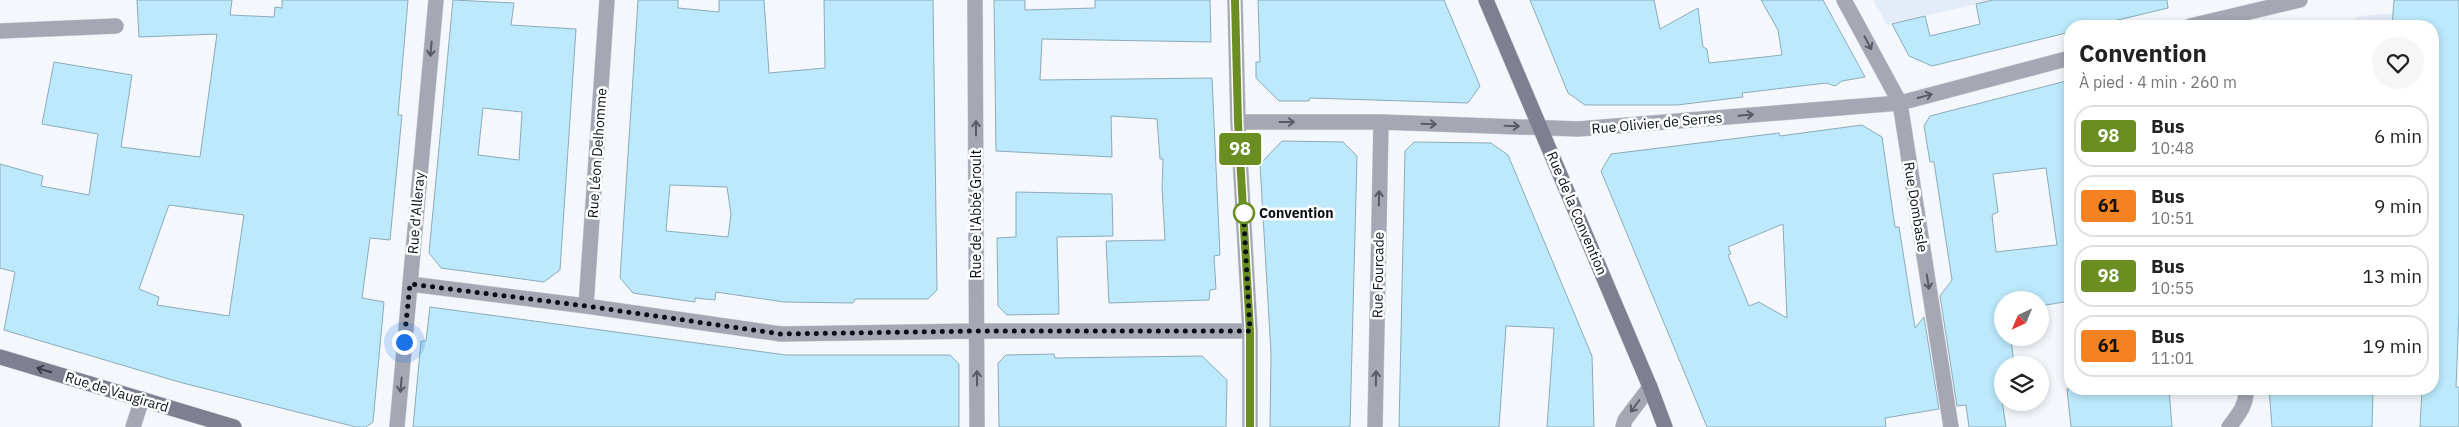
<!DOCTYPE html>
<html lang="fr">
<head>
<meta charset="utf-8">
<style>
  body { margin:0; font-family:"IBM Plex Sans",sans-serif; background:#f6f6f6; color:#222; height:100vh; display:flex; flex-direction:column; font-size:19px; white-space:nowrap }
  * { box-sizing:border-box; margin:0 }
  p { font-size:16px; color:#767676 }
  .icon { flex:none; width:28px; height:28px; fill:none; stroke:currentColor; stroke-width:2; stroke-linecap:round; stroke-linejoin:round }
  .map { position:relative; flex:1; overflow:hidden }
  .details { position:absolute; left:2064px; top:20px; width:375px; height:375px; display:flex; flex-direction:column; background:#fff; border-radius:20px; box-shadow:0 2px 8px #0003 }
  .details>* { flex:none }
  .badge { padding:0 10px; border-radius:4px; font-size:18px; line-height:32px }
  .needle { width:32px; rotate:224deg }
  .buttons { position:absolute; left:1994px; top:291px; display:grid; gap:10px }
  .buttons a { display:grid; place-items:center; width:55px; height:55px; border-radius:50%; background:#fff; box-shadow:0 2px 8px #0003; font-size:25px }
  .you { position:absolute; width:25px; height:25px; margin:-12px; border:4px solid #fff; border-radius:50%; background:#1a73e8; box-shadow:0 0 0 8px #1a73e833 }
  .map>.badge { position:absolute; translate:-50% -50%; box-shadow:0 0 0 2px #fff }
  .round { display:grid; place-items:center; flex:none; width:52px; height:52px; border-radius:26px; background:#f6f6f6 }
  .overview { display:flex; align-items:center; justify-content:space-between; height:85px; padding:0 15px }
  h1 { font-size:24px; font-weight:800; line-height:38px }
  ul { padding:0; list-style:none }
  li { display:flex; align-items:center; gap:15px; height:62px; margin:0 10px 8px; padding:0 5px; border:2px solid #e0e0e0; border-radius:20px }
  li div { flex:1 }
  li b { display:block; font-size:19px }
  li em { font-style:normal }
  li .badge { min-width:55px; font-weight:700; text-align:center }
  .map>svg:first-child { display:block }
</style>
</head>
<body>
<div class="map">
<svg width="2459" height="427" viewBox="0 0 2459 427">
  <rect width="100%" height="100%" fill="#f4f8fd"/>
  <!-- built -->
  <path fill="#e3ecf8" d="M1873 0H1993L1887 25Z
    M2393 13 2392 26H2357L2356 17Z"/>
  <!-- building -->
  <path fill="#bce9fb" stroke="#8cabb7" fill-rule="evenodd" d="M137 0H232L230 15 274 17 275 7 282 8V0H408L398 115H402L390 240 370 238 362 298 384 302 373 422 366 427H356L179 382 4 330 15 272 0 268V164L43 176 41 186 89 195 98 134 42 124 54 62 132 75 121 147 200 157 217 34 139 37ZM169 205 244 215 229 316 157 305 159 297 139 289Z
    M453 0 514 3 511 25 576 29 560 270 544 282 441 268 429 253ZM483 108 522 112 519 160 478 155Z
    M638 0H678V8L719 12V0H764L769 73 825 68 824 0H933L937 290 928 299H855L853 303 784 302 716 292 715 300 695 298V302L633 293 620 278ZM670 185 727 187 731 214 728 237 666 231Z
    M994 0H1025V10L1095 8V0H1210L1211 42 1042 39 1040 80 1212 78 1220 255 1214 256 1216 289 1210 290 1209 300 1109 303 1106 241 1165 240 1162 187 1163 159H1160L1157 119 1111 116 1112 157 996 151Z
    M1258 0H1444L1480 86 1468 103 1310 98 1309 101H1279L1256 78V62H1260Z
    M1530 0H1654L1660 29 1698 8 1703 47 1707 49 1709 63 1782 55 1778 30 1761 0H1823L1865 77 1842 81 1835 86 1826 83 1742 93 1743 97 1677 105H1585L1568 93Z
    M1993 0H2167L2168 8 2093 26H2070V32L1932 66 1909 56 1892 24 1925 16 1930 36 1980 24 1976 4Z
    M2394 0H2459V312L2456 387H2459V427H2420L2422 389H2432V104H2435L2438 33H2432V26H2392Z
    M2070 80V301L2040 306V300H2002V338H2011L2014 365H2002V380L1999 381 2006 427H1969L1966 405 1957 406 1940 296 1952 280 1934 162H1930L1924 126 1930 116ZM2046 168 2057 245 1996 252 1992 215 1998 212 1993 174Z
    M1862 125 1882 137 1895 227H1899L1915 328 1924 317 1939 409 1885 418 1886 427H1707L1601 171 1611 154 1779 133 1780 136ZM1783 224 1787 318 1759 302 1749 306 1728 255 1731 254 1728 247Z
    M1282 141 1343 142 1357 156 1350 427H1270L1271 353 1260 164Z
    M1414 142 1491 143 1508 155 1592 356 1594 427H1547L1554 328 1506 326 1499 427H1399L1405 151Z
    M1016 192 1112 194 1113 236 1057 237 1059 314 1007 315 998 306 997 238 1016 237Z
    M430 307 786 355H950L959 364V427H413L421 341H426Z
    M1054 354 1055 358 1202 356 1227 380 1226 427H999L998 363 1006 355Z
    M2067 389H2169L2172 427H2071Z
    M2269 389H2373L2372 427H2272Z"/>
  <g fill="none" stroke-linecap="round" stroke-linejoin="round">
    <defs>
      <path id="pedestrian" d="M2229 427C2238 415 2247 405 2246 389"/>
      <path id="minor" d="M975 0 977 427
        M1235 0 1238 122 1250 331V427
        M1844 0 1900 103 1951 427
        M2190 26 2300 0
        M0 31 116 26
        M1238 122H1381L1578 129 1900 103 2070 58
        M410 284 586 306 781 334 977 331H1250
        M586 306 607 0
        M133 427 142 399
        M397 427 436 0
        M1375 427 1381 122
        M1623 427 1625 420 1650 387"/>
      <path id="secondary" d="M1486 0 1650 387 1665 427
        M0 357 234 427"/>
    </defs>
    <!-- pedestrian casing -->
    <use href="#pedestrian" stroke="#ced3d8" stroke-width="16"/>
    <!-- minor casing -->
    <use href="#minor" stroke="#ced3d8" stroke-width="16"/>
    <!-- secondary casing -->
    <use href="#secondary" stroke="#ced3d8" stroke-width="16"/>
    <!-- pedestrian -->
    <use href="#pedestrian" stroke="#a5a7b3" stroke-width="15"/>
    <!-- minor -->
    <use href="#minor" stroke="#a5a7b3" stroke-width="15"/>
    <!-- secondary -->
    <use href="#secondary" stroke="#7e8092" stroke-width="15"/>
  </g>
  <!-- one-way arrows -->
  <defs><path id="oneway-shaft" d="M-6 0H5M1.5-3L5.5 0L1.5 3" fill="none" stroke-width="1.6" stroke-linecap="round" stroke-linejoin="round" transform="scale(1.25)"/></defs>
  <g stroke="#575b65">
    <use href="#oneway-shaft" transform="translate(1868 43) rotate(62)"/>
    <use href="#oneway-shaft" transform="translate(431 49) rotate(95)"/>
    <use href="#oneway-shaft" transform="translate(1925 96) rotate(-15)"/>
    <use href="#oneway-shaft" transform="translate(1746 115) rotate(-5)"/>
    <use href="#oneway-shaft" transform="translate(1287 122)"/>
    <use href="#oneway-shaft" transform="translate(1429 124) rotate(2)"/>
    <use href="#oneway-shaft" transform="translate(1512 126) rotate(2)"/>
    <use href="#oneway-shaft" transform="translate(976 128) rotate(-90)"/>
    <use href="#oneway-shaft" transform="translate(1379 198) rotate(-89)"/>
    <use href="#oneway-shaft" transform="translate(1928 282) rotate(81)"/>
    <use href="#oneway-shaft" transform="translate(977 378) rotate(-90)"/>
    <use href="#oneway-shaft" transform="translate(1376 378) rotate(-89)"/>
    <use href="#oneway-shaft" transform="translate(401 385) rotate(95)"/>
    <use href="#oneway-shaft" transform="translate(1635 406) rotate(127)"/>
  </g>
  <use stroke="#383c48" href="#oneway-shaft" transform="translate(44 370) rotate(-163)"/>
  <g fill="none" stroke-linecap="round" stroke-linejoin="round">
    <defs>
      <path id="line" d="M1235 0 1238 122 1250 331V427"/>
    </defs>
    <!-- line casing -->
    <use href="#line" stroke="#fff" stroke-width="11"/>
    <!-- line -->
    <use href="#line" stroke="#6b8e23" stroke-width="8"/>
    <!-- walk -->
    <path stroke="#090f17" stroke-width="5" stroke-dasharray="0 9" d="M404 342 410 284 586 306 781 334 977 331H1250L1243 205 1244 213"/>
  </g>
  <!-- markers -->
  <circle fill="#fff" stroke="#6b8e23" stroke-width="2.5" cx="1244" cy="213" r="10"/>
  <g text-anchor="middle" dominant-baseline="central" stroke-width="5" stroke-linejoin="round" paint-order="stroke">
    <!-- street labels -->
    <g font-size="14" fill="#090f17" stroke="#fff">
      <text transform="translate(1657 123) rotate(-5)">Rue Olivier de Serres</text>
      <text transform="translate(597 153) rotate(-86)">Rue Léon Delhomme</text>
      <text transform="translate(1916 207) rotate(81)">Rue Dombasle</text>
      <text transform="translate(416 213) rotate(-85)">Rue d'Alleray</text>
      <text transform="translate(1577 213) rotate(67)">Rue de la Convention</text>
      <text transform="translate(976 214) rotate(-90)">Rue de l'Abbé Groult</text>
      <text transform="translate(1378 275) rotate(-89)">Rue Fourcade</text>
      <text transform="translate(117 392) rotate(17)">Rue de Vaugirard</text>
    </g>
    <!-- stop labels -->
    <g font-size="14" font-weight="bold" fill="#090f17" stroke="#fff" text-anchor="start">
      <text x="1259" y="213">Convention</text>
    </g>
  </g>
</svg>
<div class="buttons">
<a><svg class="needle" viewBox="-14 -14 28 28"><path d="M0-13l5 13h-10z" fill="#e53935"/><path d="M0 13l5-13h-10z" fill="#767676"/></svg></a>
<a><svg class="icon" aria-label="layers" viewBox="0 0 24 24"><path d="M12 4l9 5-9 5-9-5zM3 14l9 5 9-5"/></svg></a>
</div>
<div class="you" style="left:404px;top:342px"></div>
<b class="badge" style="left:1240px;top:149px;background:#6b8e23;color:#fff">98</b>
<section class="details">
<div class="overview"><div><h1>Convention</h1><p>À pied · 4 min · 260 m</p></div><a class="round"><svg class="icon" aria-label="heart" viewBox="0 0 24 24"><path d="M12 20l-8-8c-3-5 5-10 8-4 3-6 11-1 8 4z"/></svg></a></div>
<ul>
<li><span class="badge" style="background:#6b8e23;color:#fff">98</span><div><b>Bus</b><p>10:48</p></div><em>6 min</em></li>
<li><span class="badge" style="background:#f58220;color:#111">61</span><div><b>Bus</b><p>10:51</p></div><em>9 min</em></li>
<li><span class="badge" style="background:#6b8e23;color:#fff">98</span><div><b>Bus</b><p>10:55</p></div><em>13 min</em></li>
<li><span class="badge" style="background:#f58220;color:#111">61</span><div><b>Bus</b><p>11:01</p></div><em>19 min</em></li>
</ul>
</section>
</div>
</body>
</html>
